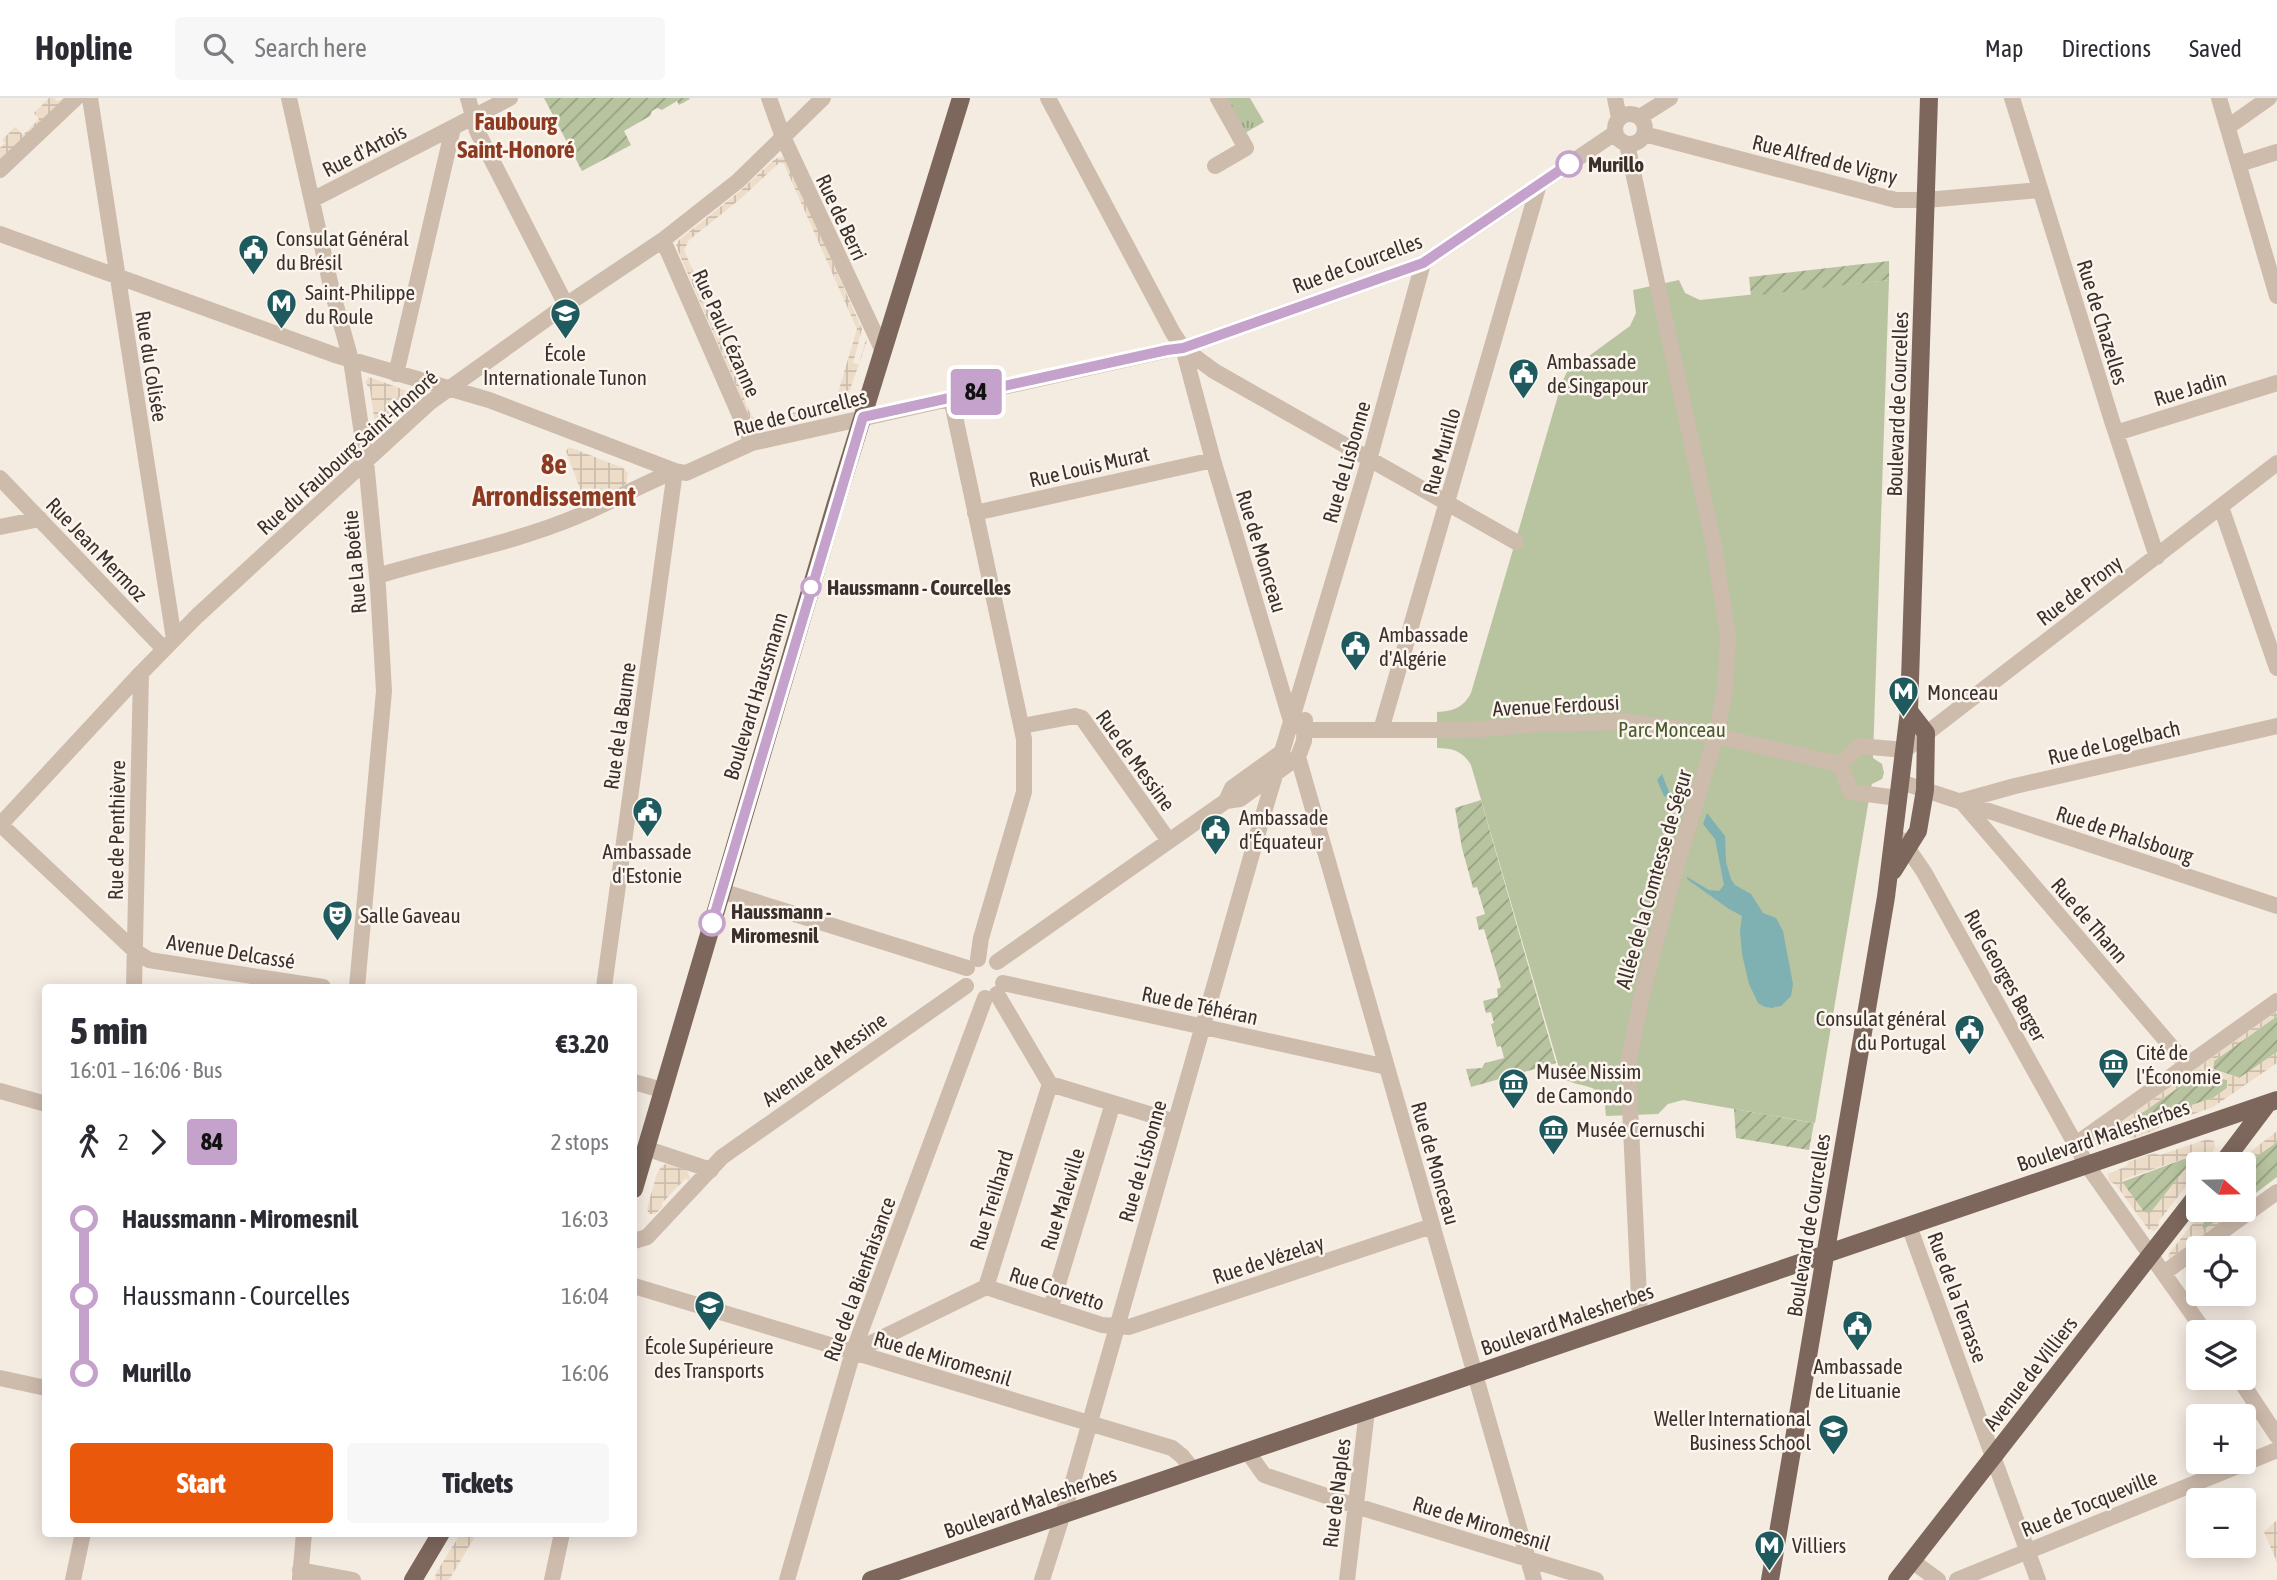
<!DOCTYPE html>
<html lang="en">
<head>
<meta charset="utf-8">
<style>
  body { margin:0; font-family:"Asap Condensed",sans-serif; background:#f7f7f7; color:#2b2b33; height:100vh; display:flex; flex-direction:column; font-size:26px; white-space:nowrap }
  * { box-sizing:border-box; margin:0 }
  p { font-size:23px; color:#7c7c81 }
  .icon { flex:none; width:38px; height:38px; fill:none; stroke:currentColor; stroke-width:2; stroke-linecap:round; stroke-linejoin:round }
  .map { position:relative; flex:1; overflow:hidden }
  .details { position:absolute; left:42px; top:886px; width:595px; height:553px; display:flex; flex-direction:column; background:#fff; border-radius:7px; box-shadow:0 4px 18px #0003 }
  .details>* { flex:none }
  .badge { padding:0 14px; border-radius:5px; font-size:24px; line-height:46px }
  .needle { width:46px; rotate:110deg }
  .buttons { position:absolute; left:2186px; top:1054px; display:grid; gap:14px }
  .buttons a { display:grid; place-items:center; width:70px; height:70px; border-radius:7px; background:#fff; box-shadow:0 4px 18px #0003; font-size:35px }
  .map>.badge { position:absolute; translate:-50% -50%; box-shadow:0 0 0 4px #fff }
  .legs { display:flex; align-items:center; gap:10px; height:77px; padding:0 28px; font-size:23px }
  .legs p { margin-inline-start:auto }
  .summary { display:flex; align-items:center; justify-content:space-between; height:119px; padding:0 28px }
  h1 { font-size:38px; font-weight:800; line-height:52px }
  .button { display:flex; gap:14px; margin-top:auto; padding:14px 28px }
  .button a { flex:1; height:80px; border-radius:7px; background:#ea580c; color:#fff; font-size:28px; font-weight:800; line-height:80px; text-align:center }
  .button a+a { background:#f7f7f7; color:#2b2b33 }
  ul { padding:0 28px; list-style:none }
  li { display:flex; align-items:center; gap:24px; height:77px; font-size:26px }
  li i { display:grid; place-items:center; width:10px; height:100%; margin:0 9px; background:currentColor }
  li i::after { content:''; width:18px; height:18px; margin:-9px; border:5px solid; border-radius:50%; background:#fff }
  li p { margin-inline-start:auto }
  li:first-child i { background:linear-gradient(#0000 50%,currentColor 0) }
  li:last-child i { background:linear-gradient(currentColor 50%,#0000 0) }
  header { display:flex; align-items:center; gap:42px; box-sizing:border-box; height:98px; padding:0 35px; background:#fff; border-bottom:2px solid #e1e1e2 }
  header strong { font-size:33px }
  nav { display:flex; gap:38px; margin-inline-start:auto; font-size:24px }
  .search { width:490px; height:63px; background:#f7f7f7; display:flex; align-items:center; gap:18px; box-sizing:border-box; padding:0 24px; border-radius:7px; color:#7c7c81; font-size:26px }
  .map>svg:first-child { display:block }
</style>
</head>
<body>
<header>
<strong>Hopline</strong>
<div class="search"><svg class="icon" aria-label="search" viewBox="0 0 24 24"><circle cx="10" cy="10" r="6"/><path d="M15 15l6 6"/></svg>Search here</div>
<nav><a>Map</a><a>Directions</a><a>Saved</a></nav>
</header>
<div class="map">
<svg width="2277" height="1482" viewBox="0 0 2277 1482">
  <defs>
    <pattern id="grass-tufts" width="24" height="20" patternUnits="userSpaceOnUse" patternTransform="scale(1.75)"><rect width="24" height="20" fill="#b8c4a0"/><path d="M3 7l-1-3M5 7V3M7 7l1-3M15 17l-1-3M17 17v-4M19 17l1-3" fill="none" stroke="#97a083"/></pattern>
    <pattern id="garden-furrows" width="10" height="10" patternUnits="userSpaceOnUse" patternTransform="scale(1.75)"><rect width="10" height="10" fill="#b8c4a0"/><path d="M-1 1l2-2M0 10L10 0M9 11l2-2" fill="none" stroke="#97a083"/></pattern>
    <pattern id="plaza-grid" width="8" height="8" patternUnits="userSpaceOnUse" patternTransform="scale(1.75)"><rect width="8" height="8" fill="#ecdcc8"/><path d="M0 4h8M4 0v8" fill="none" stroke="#cbbdac"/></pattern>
  </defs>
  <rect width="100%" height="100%" fill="#f4ebe1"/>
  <!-- grass -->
  <path fill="url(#grass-tufts)" d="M1225 0H1250L1264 24 1245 35Z"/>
  <!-- park -->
  <path fill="#b8c4a0" d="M1679 182 1685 195 1700 202 1889 182 1873 660 1882 666 1884 675 1882 681 1872 686 1871 689 1815 1025 1683 1002 1668 1006 1658 1016 1606 1018C1605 981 1585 993 1562 980L1471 667C1463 653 1452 650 1437 650V614C1453 613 1463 610 1471 595L1562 284 1567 274 1630 228 1636 215 1633 192Z"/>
  <!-- garden -->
  <path fill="url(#garden-furrows)" d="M544 0H689L690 1 679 7 677 3 662 12 657 10 652 13 650 18 624 33 631 47 582 73Z
    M1889 163V182L1751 198 1749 179Z
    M1481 702 1556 965 1471 989 1466 971 1482 970 1485 965 1504 960 1501 948 1497 949 1491 926 1494 925 1491 914 1486 915 1483 903 1498 899 1497 891 1501 889 1484 831 1479 832 1476 819 1485 816 1477 789 1473 790 1462 750 1455 710Z
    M2277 918V954L2240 980 2213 971 2214 963Z
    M2202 973 2227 982V991L2213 1000 2131 1028H2127L2129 1024Z
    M1734 1011 1814 1025 1809 1052 1736 1040Z
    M2277 1044V1079L2244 1104V1073L2254 1060Z
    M2192 1058 2194 1060 2150 1116 2144 1114 2122 1084Z
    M2214 1111H2233L2203 1132 2202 1127Z"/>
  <!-- plaza -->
  <path fill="url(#plaza-grid)" fill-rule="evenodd" d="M49 0H54L57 3 65 0 0 62V50L5 45 2 42 15 29 23 37 39 21 34 15Z
    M782 59 788 63 862 231 853 265 859 266 866 241 867 243 845 306 841 312 762 329 751 323 676 148 679 142 739 94 775 61ZM779 65 784 66 857 231 837 298 826 308 763 321 756 319 754 320 751 317 744 301 747 299 684 152 689 142 739 102Z
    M369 279 413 295 415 298 375 334 371 329 375 326 370 291 365 284Z
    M569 349 623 370 628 375 626 386 586 407 566 353Z
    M2277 913V918L2214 963 2212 968 2215 972 2239 980 2277 954V965L2213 1009 2160 1028 2158 1031 2132 1041 2128 1038 2098 1049 2095 1047 2096 1042ZM2200 974 2227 982 2228 989 2213 1000 2128 1028 2129 1024Z
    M2277 1033V1044L2254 1060 2244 1073V1066H2239L2244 1059Z
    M2208 1041 2214 1043 2215 1050 2203 1066H2198V1073L2159 1123 2158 1130 2154 1133 2148 1131 2116 1087 2109 1083 2108 1076 2127 1068 2128 1064 2154 1055 2160 1057ZM2192 1058 2193 1061 2150 1115 2144 1114 2122 1084 2124 1081Z
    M666 1066 687 1072 690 1079 689 1082 685 1081 662 1105V1109L655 1116H649L647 1111 657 1075 662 1068Z
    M2204 1111H2214L2202 1127 2203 1132 2233 1111H2241L2169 1161 2168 1157Z
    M2277 1422V1464L2264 1434Z
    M461 1435H477L449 1482H435L436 1475Z"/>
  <!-- water -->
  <path fill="#7fb0b2" d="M1662 676 1669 694 1685 701 1683 706 1664 698 1657 682Z
    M1707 715 1725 738 1726 764 1731 781 1735 787 1751 796 1763 815 1776 820 1783 833 1793 886 1791 898 1781 908 1774 909V910L1765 909 1758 905 1749 886 1742 856 1740 833 1742 818 1729 811 1687 781V779L1709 792 1719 793 1724 787 1715 741 1703 726Z"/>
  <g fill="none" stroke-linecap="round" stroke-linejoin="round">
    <!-- minor -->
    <path stroke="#cdbbac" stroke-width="16" d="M90 0 174 541
      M289 0 332 193 351 262 366 363 378 489 384 593 357 889
      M468 0 477 33 566 207
      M769 0 783 39 883 253
      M1048 0 1173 235 1183 250 1213 362 1291 623 1304 632
      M1615 0 1619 20
      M2012 0 2112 323 2157 459
      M2219 0 2277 198
      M1615 31a15 15 0 1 1 30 0a15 15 0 1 1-30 0Z
      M1640 19 1670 0
      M2228 29 2269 0
      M1644 36 1896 102H1926L2040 92
      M1627 46 1714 448 1728 538 1725 591 1716 638 1672 783 1643 892 1628 966 1640 1220
      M2239 66 2277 54
      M1215 68 1246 50 1218 0
      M0 72 76 0
      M312 102 510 0
      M0 136 335 257 489 302 675 373 686 375 752 345 1168 252 1183 250 1423 165 1615 35
      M663 142 752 345
      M1183 250 1214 273 1516 444
      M396 276 453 30
      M951 300 1024 641V694L981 840 978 861
      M2116 335 2277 285
      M0 380 164 551
      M2221 409 2277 570
      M975 415 1213 362
      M0 429 40 421
      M377 478C443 458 514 445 578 418 611 404 642 386 675 373
      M1022 628 1075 618 1082 620 1169 743
      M1304 632H1437L1483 631 1538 626 1628 624 1669 629 1716 638 1840 666
      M1381 632 1539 86
      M1298 659 1534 1482
      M1840 666 1859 648 1905 652 2277 365
      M1840 666 1851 694 1898 700
      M1901 684 2277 808
      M1226 703 1232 690 1282 654
      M1961 703 2187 967
      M1961 703 2015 688 2277 628
      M0 726 135 853 149 862 323 889
      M0 727 141 575 197 518 429 305 566 207 663 142 738 83 823 0
      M1902 742 1924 774 2087 1067 2205 1234
      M721 793 967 870
      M997 864 1226 703 1240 701 1298 659 1304 643 1305 622
      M1003 885 1387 969
      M134 889 141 575
      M604 889 675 373
      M634 984 662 992
      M1050 986 1175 1024
      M0 993 46 1006
      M2076 1046 2277 903
      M645 1050 711 1072
      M1909 1128 2038 1482
      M634 1143 647 1139 722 1059 966 888
      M2199 1150 2277 1094
      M2164 1175 2198 1150
      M634 1188 1172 1350 1182 1358 1193 1372
      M986 1189 1102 1227 1129 1229 1432 1128
      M1051 1209 1113 1005
      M853 1254 986 1189 1050 986 997 896
      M2238 1279 2277 1338
      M0 1280 46 1290
      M1247 1353 1264 1377 1356 1408 1596 1482
      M1912 1463 1938 1482
      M300 1472 353 1482
      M300 1480 304 1435
      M73 1482 83 1435
      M552 1482 562 1435
      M787 1482 853 1254 985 900
      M1042 1482 1072 1387 1261 724 1366 373 1423 165
      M1347 1482 1367 1313
      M1957 1482 2277 1352"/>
    <!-- major -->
    <path stroke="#7d675c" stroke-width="18" d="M1893 773 1918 733 1925 692 1926 635 1909 613
      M2222 1066 2268 1005
      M634 1091 836 405 961 0
      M413 1482 441 1435
      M871 1482 2277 1002
      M1770 1482 1886 799 1909 613 1929 0
      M1897 1482 2198 1096"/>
  </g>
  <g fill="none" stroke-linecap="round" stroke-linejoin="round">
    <defs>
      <path id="line-1" d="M712 825 863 319 1167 252 1183 250 1423 165 1569 66"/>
    </defs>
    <!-- line-1 casing -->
    <use href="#line-1" stroke="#fff" stroke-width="16"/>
    <!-- line-1 -->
    <use href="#line-1" stroke="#c4a2cb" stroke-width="10"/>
  </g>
  <!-- icons -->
  <defs>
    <symbol id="civic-pin" viewBox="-11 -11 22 30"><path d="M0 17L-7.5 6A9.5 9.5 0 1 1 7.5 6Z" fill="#1f5a5e" stroke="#fbf5ee"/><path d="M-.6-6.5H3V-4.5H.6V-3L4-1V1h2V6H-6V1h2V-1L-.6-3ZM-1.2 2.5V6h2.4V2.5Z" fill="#fff"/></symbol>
    <symbol id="metro-pin" viewBox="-11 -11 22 30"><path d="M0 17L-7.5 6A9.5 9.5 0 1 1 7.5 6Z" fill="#1f5a5e" stroke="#fbf5ee"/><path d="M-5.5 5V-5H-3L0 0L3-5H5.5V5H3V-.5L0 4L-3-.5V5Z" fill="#fff"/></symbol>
    <symbol id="university-pin" viewBox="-11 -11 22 30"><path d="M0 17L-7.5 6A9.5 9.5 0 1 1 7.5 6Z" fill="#1f5a5e" stroke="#fbf5ee"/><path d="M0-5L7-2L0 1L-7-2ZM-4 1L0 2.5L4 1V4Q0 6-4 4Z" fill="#fff"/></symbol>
    <symbol id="theatre-pin" viewBox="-11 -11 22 30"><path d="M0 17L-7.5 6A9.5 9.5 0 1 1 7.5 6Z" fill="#1f5a5e" stroke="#fbf5ee"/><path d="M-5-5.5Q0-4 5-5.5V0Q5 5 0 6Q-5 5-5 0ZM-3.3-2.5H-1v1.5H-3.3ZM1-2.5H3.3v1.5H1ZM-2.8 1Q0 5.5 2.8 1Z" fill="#fff"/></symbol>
    <symbol id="museum-pin" viewBox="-11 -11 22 30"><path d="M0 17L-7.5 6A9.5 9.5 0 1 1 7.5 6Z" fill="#1f5a5e" stroke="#fbf5ee"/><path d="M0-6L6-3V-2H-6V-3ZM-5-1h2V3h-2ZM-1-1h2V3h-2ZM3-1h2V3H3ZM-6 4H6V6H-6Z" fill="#fff"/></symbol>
  </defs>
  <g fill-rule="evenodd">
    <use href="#civic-pin" x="236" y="134" width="35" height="47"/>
    <use href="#metro-pin" x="264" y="188" width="35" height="47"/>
    <use href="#university-pin" x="548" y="198" width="35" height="47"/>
    <use href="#civic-pin" x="1506" y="258" width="35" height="47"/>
    <use href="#civic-pin" x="1338" y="530" width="35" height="47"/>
    <use href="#metro-pin" x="1886" y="576" width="35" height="47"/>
    <use href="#civic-pin" x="630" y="696" width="35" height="47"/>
    <use href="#civic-pin" x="1198" y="714" width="35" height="47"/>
    <use href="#theatre-pin" x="320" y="800" width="35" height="47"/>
    <use href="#civic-pin" x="1952" y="914" width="35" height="47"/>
    <use href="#museum-pin" x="2096" y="948" width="35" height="47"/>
    <use href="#museum-pin" x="1496" y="968" width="35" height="47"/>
    <use href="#museum-pin" x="1536" y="1014" width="35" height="47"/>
    <use href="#university-pin" x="692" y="1190" width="35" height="47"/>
    <use href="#civic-pin" x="1840" y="1210" width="35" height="47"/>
    <use href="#university-pin" x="1816" y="1314" width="35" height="47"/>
    <use href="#metro-pin" x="1752" y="1430" width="35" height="47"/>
  </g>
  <!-- markers -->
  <g fill="#fff" stroke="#c4a2cb" stroke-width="3.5">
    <circle cx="1569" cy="66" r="12"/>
    <circle cx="811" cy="489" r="9"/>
    <circle cx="712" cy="825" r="12"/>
  </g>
  <g text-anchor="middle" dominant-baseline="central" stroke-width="5" stroke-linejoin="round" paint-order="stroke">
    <!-- street labels -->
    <g font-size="21" fill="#3b302b" stroke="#fbf5ee">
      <text transform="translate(364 52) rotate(-27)">Rue d'Artois</text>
      <text transform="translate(1825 61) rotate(14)">Rue Alfred de Vigny</text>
      <text transform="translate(842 119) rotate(65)">Rue de Berri</text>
      <text transform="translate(1357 165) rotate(-20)">Rue de Courcelles</text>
      <text transform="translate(2103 224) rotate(73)">Rue de Chazelles</text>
      <text transform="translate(727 235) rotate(66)">Rue Paul Cézanne</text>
      <text transform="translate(152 268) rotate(81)">Rue du Colisée</text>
      <text transform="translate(2190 290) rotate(-17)">Rue Jadin</text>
      <text transform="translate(1897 306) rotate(-88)">Boulevard de Courcelles</text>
      <text transform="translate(800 314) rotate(-14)">Rue de Courcelles</text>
      <text transform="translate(1441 353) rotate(-74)">Rue Murillo</text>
      <text transform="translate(347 354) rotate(-42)">Rue du Faubourg Saint-Honoré</text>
      <text transform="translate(1346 364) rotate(-74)">Rue de Lisbonne</text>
      <text transform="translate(1089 368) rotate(-13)">Rue Louis Murat</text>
      <text transform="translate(97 451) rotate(46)">Rue Jean Mermoz</text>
      <text transform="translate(1262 453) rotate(73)">Rue de Monceau</text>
      <text transform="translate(354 464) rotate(-95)">Rue La Boétie</text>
      <text transform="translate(2079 492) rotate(-37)">Rue de Prony</text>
      <text transform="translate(755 598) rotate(-73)">Boulevard Haussmann</text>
      <text transform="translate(1556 607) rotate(-3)">Avenue Ferdousi</text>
      <text transform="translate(619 628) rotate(-82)">Rue de la Baume</text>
      <text transform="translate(2114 644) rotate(-13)">Rue de Logelbach</text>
      <text transform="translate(1136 662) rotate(54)">Rue de Messine</text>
      <text transform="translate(116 732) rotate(-89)">Rue de Penthièvre</text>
      <text transform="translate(2125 736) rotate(18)">Rue de Phalsbourg</text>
      <text transform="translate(1653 781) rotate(-74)">Allée de la Comtesse de Ségur</text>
      <text transform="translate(2090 822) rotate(49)">Rue de Thann</text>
      <text transform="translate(231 853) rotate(9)">Avenue Delcassé</text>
      <text transform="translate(2006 877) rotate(61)">Rue Georges Berger</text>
      <text transform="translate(1200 907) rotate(12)">Rue de Téhéran</text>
      <text transform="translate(824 961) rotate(-35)">Avenue de Messine</text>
      <text transform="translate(2103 1037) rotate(-19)">Boulevard Malesherbes</text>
      <text transform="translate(1142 1063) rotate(-74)">Rue de Lisbonne</text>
      <text transform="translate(1436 1065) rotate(74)">Rue de Monceau</text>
      <text transform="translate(1062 1101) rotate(-73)">Rue Maleville</text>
      <text transform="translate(991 1102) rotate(-73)">Rue Treilhard</text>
      <text transform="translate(1808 1127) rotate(-81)">Boulevard de Courcelles</text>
      <text transform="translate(1268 1161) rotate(-18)">Rue de Vézelay</text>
      <text transform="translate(859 1181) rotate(-70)">Rue de la Bienfaisance</text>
      <text transform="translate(1057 1190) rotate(18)">Rue Corvetto</text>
      <text transform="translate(1958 1199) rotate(70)">Rue de la Terrasse</text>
      <text transform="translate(1567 1221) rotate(-19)">Boulevard Malesherbes</text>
      <text transform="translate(943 1260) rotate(17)">Rue de Miromesnil</text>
      <text transform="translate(2030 1275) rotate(-52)">Avenue de Villiers</text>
      <text transform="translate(1336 1395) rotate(-83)">Rue de Naples</text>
      <text transform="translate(1030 1404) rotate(-19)">Boulevard Malesherbes</text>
      <text transform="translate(2089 1405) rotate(-22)">Rue de Tocqueville</text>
      <text transform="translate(1482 1425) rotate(17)">Rue de Miromesnil</text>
    </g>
    <!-- stop labels -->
    <g font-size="21" font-weight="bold" fill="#3b302b" stroke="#fbf5ee" text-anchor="start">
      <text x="1588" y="66">Murillo</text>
      <text x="827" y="489">Haussmann - Courcelles</text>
      <text x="731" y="813">Haussmann -<tspan x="731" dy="24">Miromesnil</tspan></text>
    </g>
    <!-- poi labels -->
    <g font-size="21" fill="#3b302b" stroke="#fbf5ee" text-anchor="start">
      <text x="276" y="140">Consulat Général<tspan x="276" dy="24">du Brésil</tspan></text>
      <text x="305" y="194">Saint-Philippe<tspan x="305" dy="24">du Roule</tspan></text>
      <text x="565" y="255" text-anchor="middle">École<tspan x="565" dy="24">Internationale Tunon</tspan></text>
      <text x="1547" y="263">Ambassade<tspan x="1547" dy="24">de Singapour</tspan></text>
      <text x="1379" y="536">Ambassade<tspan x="1379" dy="24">d'Algérie</tspan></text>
      <text x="1927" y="594">Monceau</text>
      <text x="1239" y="719">Ambassade<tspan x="1239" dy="24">d'Équateur</tspan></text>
      <text x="647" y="753" text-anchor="middle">Ambassade<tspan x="647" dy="24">d'Estonie</tspan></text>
      <text x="360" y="817">Salle Gaveau</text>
      <text x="1946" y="920" text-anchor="end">Consulat général<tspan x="1946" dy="24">du Portugal</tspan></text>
      <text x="2136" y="954">Cité de<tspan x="2136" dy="24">l'Économie</tspan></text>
      <text x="1536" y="973">Musée Nissim<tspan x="1536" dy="24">de Camondo</tspan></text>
      <text x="1576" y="1031">Musée Cernuschi</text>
      <text x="709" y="1248" text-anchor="middle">École Supérieure<tspan x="709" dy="24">des Transports</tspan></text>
      <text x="1858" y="1268" text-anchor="middle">Ambassade<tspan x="1858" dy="24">de Lituanie</tspan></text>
      <text x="1811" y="1320" text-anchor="end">Weller International<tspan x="1811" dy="24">Business School</tspan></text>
      <text x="1792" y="1447">Villiers</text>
    </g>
    <!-- park labels -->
    <g font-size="21" fill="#4a5a2e" stroke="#fbf5ee">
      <text x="1672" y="631">Parc Monceau</text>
    </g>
    <!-- quarter labels -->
    <g font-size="24" font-weight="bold" fill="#8c3b22" stroke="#fbf5ee">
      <text x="516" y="23">Faubourg<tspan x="516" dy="28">Saint-Honoré</tspan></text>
    </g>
    <!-- district labels -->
    <g font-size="28" font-weight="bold" fill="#8c3b22" stroke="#fbf5ee">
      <text x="554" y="366">8e<tspan x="554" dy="32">Arrondissement</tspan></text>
    </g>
  </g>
</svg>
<div class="buttons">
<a><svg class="needle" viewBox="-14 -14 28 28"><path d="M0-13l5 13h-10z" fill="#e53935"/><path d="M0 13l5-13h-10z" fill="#7c7c81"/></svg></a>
<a><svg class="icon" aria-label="locate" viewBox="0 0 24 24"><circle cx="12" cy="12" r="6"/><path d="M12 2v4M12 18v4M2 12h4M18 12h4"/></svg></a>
<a><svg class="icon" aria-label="layers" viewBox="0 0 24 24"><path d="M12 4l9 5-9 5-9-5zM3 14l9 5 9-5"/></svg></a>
<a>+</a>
<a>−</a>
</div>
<b class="badge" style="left:976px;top:294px;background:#c4a2cb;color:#111">84</b>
<section class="details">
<div class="summary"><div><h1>5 min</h1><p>16:01 – 16:06 · Bus</p></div><b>€3.20</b></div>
<div class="legs"><svg class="icon" aria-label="walk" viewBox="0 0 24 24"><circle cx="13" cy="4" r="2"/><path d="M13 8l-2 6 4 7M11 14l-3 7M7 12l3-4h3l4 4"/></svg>2<svg class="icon" aria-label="forward" viewBox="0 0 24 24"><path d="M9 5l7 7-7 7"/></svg><b class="badge" style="background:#c4a2cb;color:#111">84</b><p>2 stops</p></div>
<ul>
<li><i style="color:#c4a2cb"></i><b>Haussmann - Miromesnil</b><p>16:03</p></li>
<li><i style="color:#c4a2cb"></i><span>Haussmann - Courcelles</span><p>16:04</p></li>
<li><i style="color:#c4a2cb"></i><b>Murillo</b><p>16:06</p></li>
</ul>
<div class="button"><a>Start</a><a>Tickets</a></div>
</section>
</div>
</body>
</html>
